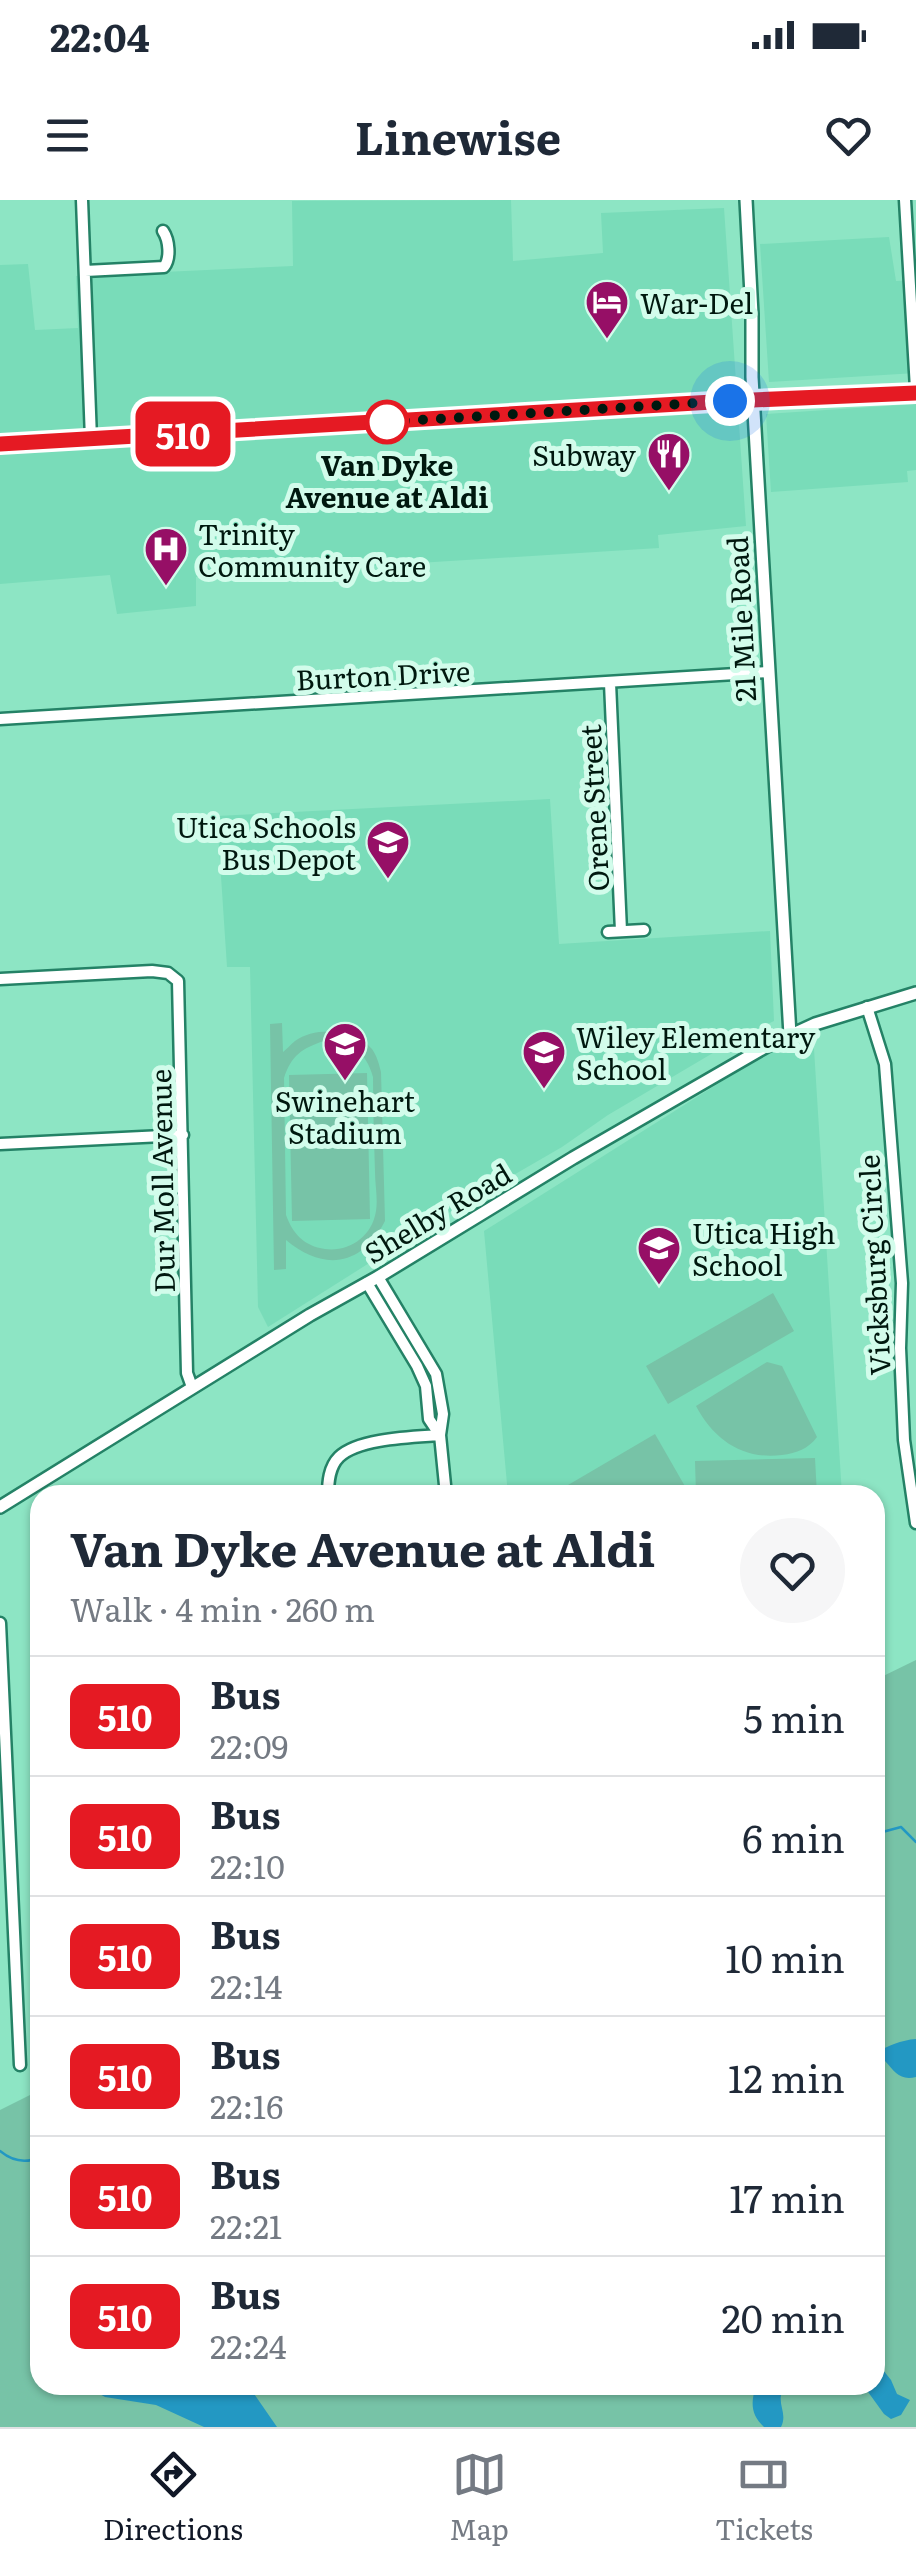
<!DOCTYPE html>
<html lang="en">
<head>
<meta charset="utf-8">
<style>
  body { margin:0; font-family:Literata,serif; background:#f6f6f7; color:#1f2937; height:100vh; display:flex; flex-direction:column; font-size:38px; white-space:nowrap }
  * { box-sizing:border-box; margin:0 }
  p { font-size:32px; color:#747a83 }
  .icon { flex:none; width:55px; height:55px; fill:none; stroke:currentColor; stroke-width:2; stroke-linecap:round; stroke-linejoin:round }
  .map { position:relative; flex:1; overflow:hidden }
  .drawer { position:absolute; left:30px; top:1285px; width:855px; height:910px; display:flex; flex-direction:column; background:#fff; border-radius:30px; box-shadow:0 2px 8px #0004 }
  .drawer>* { flex:none }
  .badge { padding:0 20px; border-radius:15px; font-size:35px; line-height:65px }
  .you { position:absolute; width:50px; height:50px; margin:-25px; border:8px solid #fff; border-radius:50%; background:#1a73e8; box-shadow:0 0 0 15px #1a73e833 }
  .map>.badge { position:absolute; translate:-50% -50%; box-shadow:0 0 0 5px #fff }
  .round { display:grid; place-items:center; flex:none; width:105px; height:105px; border-radius:52px; background:#f6f6f7 }
  .overview { display:flex; align-items:center; justify-content:space-between; height:170px; padding:0 40px }
  h1 { font-size:48px; font-weight:700; line-height:75px }
  ul { padding:0; list-style:none }
  li { display:flex; align-items:center; gap:30px; height:120px; padding:0 40px; border-top:2px solid #e0e1e3 }
  li div { flex:1 }
  li b { display:block; font-size:38px }
  li em { font-style:normal }
  li .badge { min-width:110px; font-weight:700; text-align:center }
  .status { display:flex; justify-content:space-between; align-items:center; height:70px; padding:0 50px; background:#fff; direction:ltr }
  .status svg { height:28px; fill:currentColor }
  header { display:flex; justify-content:space-between; align-items:center; height:130px; padding:0 40px; background:#fff; font-size:45px; font-weight:700 }
  .menu { display:flex; justify-content:space-around; align-items:center; height:140px; border-top:2px solid #e0e1e3; background:#fff; font-size:28px; color:#747a83 }
  .menu a { display:grid; justify-items:center; gap:5px }
  .menu .selected { color:#111827 }
  .map>svg:first-child { display:block }
</style>
</head>
<body>
<div class="status"><b>22:04</b><svg viewBox="0 0 49 12"><path d="M0 12V9h3v3zM5 12V6h3v6zM10 12V3h3v9zM15 12V0h3v12zM26 1h20v11H26zM47 4h2v5h-2z"/></svg></div>
<header><svg class="icon" aria-label="menu" viewBox="0 0 24 24"><path d="M4 6h16M4 12h16M4 18h16"/></svg>Linewise<svg class="icon" aria-label="heart" viewBox="0 0 24 24"><path d="M12 20l-8-8c-3-5 5-10 8-4 3-6 11-1 8 4z"/></svg></header>
<div class="map">
<svg width="916" height="2227" viewBox="0 0 916 2227">
  <rect width="100%" height="100%" fill="#8de5c4"/>
  <!-- built -->
  <path fill="#79dcb9" d="M511 0 513 61 603 53 601 13 724 8 746 326 658 335 659 348 196 377V406L117 414 110 375 0 384V65L28 64 35 130 78 128 76 76 293 66 292 1Z
    M889 37 896 81 916 80V173L769 182 760 44Z
    M916 204V270L907 271 908 282 771 292 766 214Z
    M550 599 559 744 770 731 774 821 740 837 608 915 562 947 450 1012 268 1127 258 1107 250 767H227L217 616Z
    M813 833 842 1295H508L484 1031 762 856Z"/>
  <!-- green -->
  <path fill="#77c3a7" fill-rule="evenodd" d="M282 823 283 852C287 849 290 845 295 841 316 826 355 829 372 849 377 856 379 864 381 872L385 1021C362 1066 324 1072 286 1040V1069L274 1070 270 824ZM324 841C350 841 366 851 373 877 373 908 374 940 375 972 375 984 378 999 376 1011 372 1037 349 1052 325 1049 304 1046 293 1034 286 1015L284 878C291 856 302 848 324 841Z
    M367 873 370 1019 292 1021 289 875Z
    M773 1093 794 1131 668 1204 646 1166Z
    M767 1162 782 1166 817 1237C808 1249 797 1253 782 1255 743 1260 714 1240 696 1206Z
    M655 1234 690 1295H551Z
    M815 1258 817 1295H696L695 1261Z
    M916 1460V2227H0V1910L40 1890V2185H875V1480Z"/>
  <!-- water -->
  <path fill="#2398c3" d="M916 1839V1877C900 1881 895 1872 885 1861L875 1860V1853C888 1846 901 1840 916 1839Z
    M875 2160 891 2180 897 2194 910 2200 901 2215 891 2219 884 2214 863 2185H875Z
    M93 2185H248L277 2227H204L156 2205 105 2197 98 2193Z
    M756 2185H786C773 2202 789 2211 781 2227H764C750 2214 751 2202 756 2185Z"/>
  <g fill="none" stroke-linecap="round" stroke-linejoin="round">
    <!-- stream -->
    <path stroke="#2398c3" stroke-width="2.5" d="M875 1634 901 1627 916 1642
      M0 1951C12 1961 25 1964 40 1957"/>
    <defs>
      <path id="minor" d="M82 0 91 239
        M905 0 916 189
        M85 71 164 67C171 58 169 40 163 31
        M610 483 621 731
        M0 519 768 472
        M608 732 644 730
        M0 779 152 771 168 773 178 781 187 1173 192 1187
        M867 807 885 864 902 1083 900 1148 904 1240 916 1323
        M0 944 183 935
        M378 1077 436 1174 443 1214 440 1235 446 1295
        M367 1083 417 1166 426 1186 429 1219 439 1234
        M328 1295C328 1282 329 1267 339 1257 358 1238 414 1237 440 1235
        M0 1423 20 1865"/>
      <path id="tertiary" d="M746 0 752 114V177L790 835
        M0 1307 310 1115 378 1077 573 958 767 846 815 824 916 793"/>
      <path id="secondary" d="M0 244 730 201 916 192"/>
    </defs>
    <!-- minor casing -->
    <use href="#minor" stroke="#248266" stroke-width="15"/>
    <!-- tertiary casing -->
    <use href="#tertiary" stroke="#248266" stroke-width="16"/>
    <!-- secondary casing -->
    <use href="#secondary" stroke="#248266" stroke-width="19"/>
    <!-- minor -->
    <use href="#minor" stroke="#fff" stroke-width="10"/>
    <!-- tertiary -->
    <use href="#tertiary" stroke="#fff" stroke-width="11"/>
    <!-- secondary -->
    <use href="#secondary" stroke="#fff" stroke-width="14"/>
  </g>
  <g fill="none" stroke-linecap="round" stroke-linejoin="round">
    <defs>
      <path id="line" d="M0 244 730 201 916 193"/>
    </defs>
    <!-- line casing -->
    <use href="#line" stroke="#fff" stroke-width="22"/>
    <!-- line -->
    <use href="#line" stroke="#e51a23" stroke-width="15"/>
    <!-- walk -->
    <path stroke="#00180f" stroke-width="10" stroke-dasharray="0 18" d="M387 222 730 201"/>
  </g>
  <!-- icons -->
  <defs>
    <symbol id="hotel-pin" viewBox="-11 -11 22 30"><path d="M0 17L-7.5 6A9.5 9.5 0 1 1 7.5 6Z" fill="#960f66" stroke="#d2fceb"/><path d="M-6-4.5h1.5V1H6V5H4.5V3h-9V5H-6ZM-4 0a1.8 1.8 0 1 1 3.6 0ZM.5 0V-2.5h3Q6-2.5 6 0Z" fill="#fff"/></symbol>
    <symbol id="restaurant-pin" viewBox="-11 -11 22 30"><path d="M0 17L-7.5 6A9.5 9.5 0 1 1 7.5 6Z" fill="#960f66" stroke="#d2fceb"/><path d="M-5-6h1v4h1v-4h1v4h1v-4h1v5L-1.5 .5V6h-2V.5L-5-1ZM5-6V6H3V1.5H1.5Q1.5-4 5-6Z" fill="#fff"/></symbol>
    <symbol id="hospital-pin" viewBox="-11 -11 22 30"><path d="M0 17L-7.5 6A9.5 9.5 0 1 1 7.5 6Z" fill="#960f66" stroke="#d2fceb"/><path d="M-5-5h3v3.5h4V-5h3V5h-3V1.5h-4V5h-3Z" fill="#fff"/></symbol>
    <symbol id="school-pin" viewBox="-11 -11 22 30"><path d="M0 17L-7.5 6A9.5 9.5 0 1 1 7.5 6Z" fill="#960f66" stroke="#d2fceb"/><path d="M0-5L7-2L0 1L-7-2ZM-4 1L0 2.5L4 1V4Q0 6-4 4Z" fill="#fff"/></symbol>
  </defs>
  <g fill-rule="evenodd">
    <use href="#hotel-pin" x="582" y="77" width="50" height="68"/>
    <use href="#restaurant-pin" x="644" y="229" width="50" height="68"/>
    <use href="#hospital-pin" x="141" y="324" width="50" height="68"/>
    <use href="#school-pin" x="363" y="617" width="50" height="68"/>
    <use href="#school-pin" x="320" y="819" width="50" height="68"/>
    <use href="#school-pin" x="519" y="827" width="50" height="68"/>
    <use href="#school-pin" x="634" y="1023" width="50" height="68"/>
  </g>
  <!-- markers -->
  <circle fill="#fff" stroke="#e51a23" stroke-width="5" cx="387" cy="222" r="20"/>
  <g text-anchor="middle" dominant-baseline="central" stroke-width="10" stroke-linejoin="round" paint-order="stroke">
    <!-- poi labels -->
    <g font-size="28" fill="#00180f" stroke="#d2fceb" text-anchor="start">
      <text x="640" y="102">War-Del</text>
      <text x="636" y="254" text-anchor="end">Subway</text>
      <text x="198" y="333">Trinity<tspan x="198" dy="32">Community Care</tspan></text>
      <text x="356" y="626" text-anchor="end">Utica Schools<tspan x="356" dy="32">Bus Depot</tspan></text>
      <text x="576" y="836">Wiley Elementary<tspan x="576" dy="32">School</tspan></text>
      <text x="345" y="900" text-anchor="middle">Swinehart<tspan x="345" dy="32">Stadium</tspan></text>
      <text x="692" y="1032">Utica High<tspan x="692" dy="32">School</tspan></text>
    </g>
    <!-- stop labels -->
    <g font-size="28" font-weight="bold" fill="#00180f" stroke="#d2fceb">
      <text x="387" y="264">Van Dyke<tspan x="387" dy="32">Avenue at Aldi</tspan></text>
    </g>
    <!-- street labels -->
    <g font-size="28" fill="#00180f" stroke="#d2fceb">
      <text transform="translate(740 419) rotate(-93)">21 Mile Road</text>
      <text transform="translate(383 474) rotate(-3)">Burton Drive</text>
      <text transform="translate(593 608) rotate(-93)">Orene Street</text>
      <text transform="translate(161 981) rotate(-91)">Dur Moll Avenue</text>
      <text transform="translate(437 1012) rotate(-31)">Shelby Road</text>
      <text transform="translate(873 1065) rotate(-93)">Vicksburg Circle</text>
    </g>
  </g>
</svg>
<div class="you" style="left:730px;top:201px"></div>
<b class="badge" style="left:183px;top:234px;background:#e51a23;color:#fff">510</b>
<section class="drawer">
<div class="overview"><div><h1>Van Dyke Avenue at Aldi</h1><p>Walk · 4 min · 260 m</p></div><a class="round"><svg class="icon" aria-label="heart" viewBox="0 0 24 24"><path d="M12 20l-8-8c-3-5 5-10 8-4 3-6 11-1 8 4z"/></svg></a></div>
<ul>
<li><span class="badge" style="background:#e51a23;color:#fff">510</span><div><b>Bus</b><p>22:09</p></div><em>5 min</em></li>
<li><span class="badge" style="background:#e51a23;color:#fff">510</span><div><b>Bus</b><p>22:10</p></div><em>6 min</em></li>
<li><span class="badge" style="background:#e51a23;color:#fff">510</span><div><b>Bus</b><p>22:14</p></div><em>10 min</em></li>
<li><span class="badge" style="background:#e51a23;color:#fff">510</span><div><b>Bus</b><p>22:16</p></div><em>12 min</em></li>
<li><span class="badge" style="background:#e51a23;color:#fff">510</span><div><b>Bus</b><p>22:21</p></div><em>17 min</em></li>
<li><span class="badge" style="background:#e51a23;color:#fff">510</span><div><b>Bus</b><p>22:24</p></div><em>20 min</em></li>
</ul>
</section>
</div>
<nav class="menu">
<a class="selected"><svg class="icon" aria-label="directions" viewBox="0 0 24 24"><path d="M12 3l9 9-9 9-9-9zM9 14v-3h6M13 9l2 2-2 2"/></svg>Directions</a>
<a><svg class="icon" aria-label="map" viewBox="0 0 24 24"><path d="M3 6l6-2 6 2 6-2v14l-6 2-6-2-6 2zM9 4v14M15 6v14"/></svg>Map</a>
<a><svg class="icon" aria-label="tickets" viewBox="0 0 24 24"><path d="M3 7h18v10H3zM15 7v10"/></svg>Tickets</a>
</nav>
</body>
</html>
